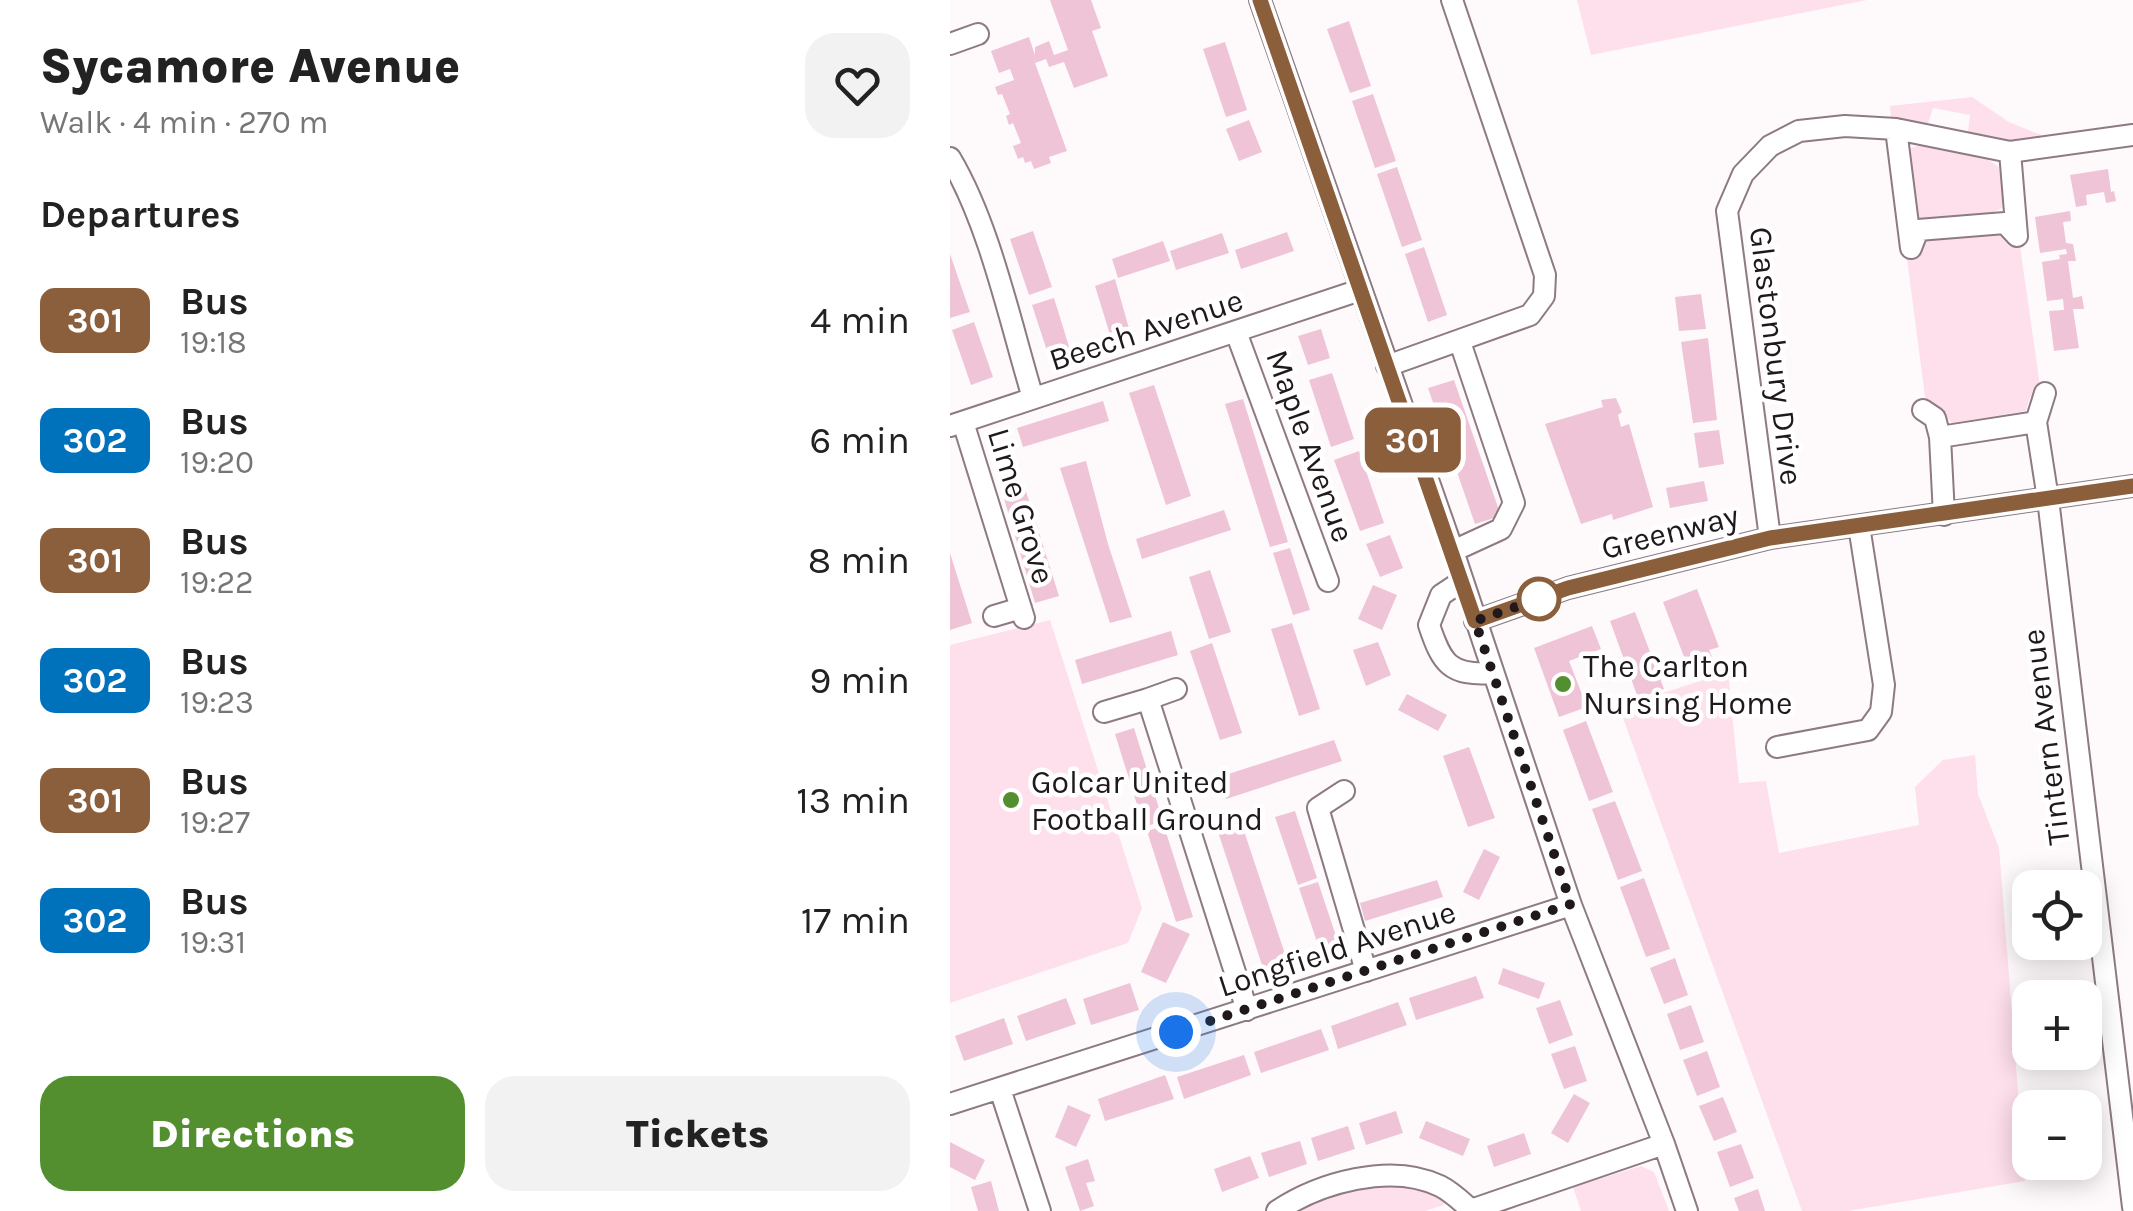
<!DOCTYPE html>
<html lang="en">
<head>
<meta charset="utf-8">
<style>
  body { margin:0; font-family:Karla,sans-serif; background:#f2f2f2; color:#222; height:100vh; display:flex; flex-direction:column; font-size:38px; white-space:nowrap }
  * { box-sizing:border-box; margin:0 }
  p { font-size:32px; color:#767676 }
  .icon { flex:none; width:55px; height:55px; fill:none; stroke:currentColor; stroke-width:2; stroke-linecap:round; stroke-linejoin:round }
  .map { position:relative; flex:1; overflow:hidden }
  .side { display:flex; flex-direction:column; background:#fff; width:950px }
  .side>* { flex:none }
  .badge { padding:0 20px; border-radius:15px; font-size:35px; line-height:65px }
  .fabs { position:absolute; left:1062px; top:870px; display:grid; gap:20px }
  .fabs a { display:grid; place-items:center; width:90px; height:90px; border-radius:20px; background:#fff; box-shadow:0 5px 25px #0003; font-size:50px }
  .you { position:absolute; width:50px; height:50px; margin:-25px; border:8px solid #fff; border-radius:50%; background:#1a73e8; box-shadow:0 0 0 15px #1a73e833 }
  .map>.badge { position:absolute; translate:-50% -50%; box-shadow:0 0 0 5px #fff }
  h2 { padding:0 40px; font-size:38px; line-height:90px }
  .round { display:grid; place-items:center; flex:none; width:105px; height:105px; border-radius:30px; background:#f2f2f2 }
  .head { display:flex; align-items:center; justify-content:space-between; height:170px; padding:0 40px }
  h1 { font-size:48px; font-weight:800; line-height:75px }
  .action { display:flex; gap:20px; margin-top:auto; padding:20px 40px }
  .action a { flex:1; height:115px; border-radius:30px; background:#538f2f; color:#fff; font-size:40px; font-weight:800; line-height:115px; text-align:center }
  .action a+a { background:#f2f2f2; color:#222 }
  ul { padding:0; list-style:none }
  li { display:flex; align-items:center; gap:30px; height:120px; padding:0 40px }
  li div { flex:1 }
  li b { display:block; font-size:38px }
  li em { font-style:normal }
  li .badge { min-width:110px; font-weight:700; text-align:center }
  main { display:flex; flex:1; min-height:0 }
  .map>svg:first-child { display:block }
</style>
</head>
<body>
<main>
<section class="side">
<div class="head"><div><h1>Sycamore Avenue</h1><p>Walk · 4 min · 270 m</p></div><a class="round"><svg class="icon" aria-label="heart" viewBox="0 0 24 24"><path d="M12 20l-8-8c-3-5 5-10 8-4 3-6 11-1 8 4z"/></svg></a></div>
<h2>Departures</h2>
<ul>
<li><span class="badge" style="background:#8b5e3c;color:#fff">301</span><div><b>Bus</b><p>19:18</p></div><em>4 min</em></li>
<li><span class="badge" style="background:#0072bc;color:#fff">302</span><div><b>Bus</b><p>19:20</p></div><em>6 min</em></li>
<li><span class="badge" style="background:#8b5e3c;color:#fff">301</span><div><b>Bus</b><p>19:22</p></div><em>8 min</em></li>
<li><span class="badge" style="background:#0072bc;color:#fff">302</span><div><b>Bus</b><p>19:23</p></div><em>9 min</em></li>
<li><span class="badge" style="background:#8b5e3c;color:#fff">301</span><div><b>Bus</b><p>19:27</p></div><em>13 min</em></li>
<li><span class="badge" style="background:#0072bc;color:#fff">302</span><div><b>Bus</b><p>19:31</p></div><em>17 min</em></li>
</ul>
<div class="action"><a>Directions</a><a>Tickets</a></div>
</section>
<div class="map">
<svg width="1183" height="1211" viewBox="0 0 1183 1211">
  <rect width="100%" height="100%" fill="#fefafb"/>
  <!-- green -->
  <path fill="#fedfec" d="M627 0H917L641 55Z
    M1022 97 1059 122 1096 137 1066 143 1018 132 1020 115 983 108 978 124 941 118 940 106Z
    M974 144 1037 159 1049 167 1054 206C1037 220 980 229 962 217L958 149Z
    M1047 232 1060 247 1070 246 1091 393 1080 397 1076 411 1002 423 989 411 977 412 957 259 967 257 972 243 983 237Z
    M100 620 192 908 178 943 0 1003V645Z
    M778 672 789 783 816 781 829 853 969 825 965 787 993 760 1025 755 1028 794 1049 848 1075 1181 898 1211H852L669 707Z
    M691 1166 704 1172 719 1211H631L623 1187Z
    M424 1183 463 1185 496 1197 494 1205 475 1211H338L366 1197Z"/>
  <!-- building -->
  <path fill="#eec4d6" d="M100 0H141L151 28 142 31 158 76 124 88 114 62 99 67 96 59 85 63 117 151 99 157 101 163 84 169 81 161 75 163 73 157 68 159 63 146 71 143 63 123 59 125 56 116 60 114 52 94 48 95 45 87 64 80 60 69 49 73 41 51 79 37 85 55V47L99 41 104 55 118 50Z
    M399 21 421 86 400 93 377 29Z
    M275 42 297 110 276 117 253 49Z
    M423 94 446 161 425 168 402 101Z
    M299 120 312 152 289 161 276 129Z
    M447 167 472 240 452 247 427 174Z
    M1158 169 1161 192 1164 191 1166 201 1156 203 1154 192 1136 195 1137 205 1126 207 1120 175Z
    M1120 211 1121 221 1113 222 1116 243 1123 244 1126 261H1118L1123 298 1132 296 1134 309H1123L1129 348 1104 351 1099 311 1114 310 1113 299 1097 301 1092 262 1110 259 1109 255 1117 254 1116 249 1090 253 1085 217Z
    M83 231 102 287 79 295 60 239Z
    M337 232 344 251 291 269 285 250Z
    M272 233 279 253 226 270 220 251Z
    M213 241 220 261 168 278 162 259Z
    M474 247 497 315 478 322 455 254Z
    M0 254 20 312 0 318Z
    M165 279 180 332 161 338 145 286Z
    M751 294 756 329 729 331 725 297Z
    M104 298 121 353 100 360 82 305Z
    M24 322 43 377 21 385 2 330Z
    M371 329 380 358 358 365 348 336Z
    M758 338 767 420 743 423 731 342Z
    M382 373 404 439 381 447 359 380Z
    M504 380 551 516 525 524 478 388Z
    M204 385 241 496 216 505 179 393Z
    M666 398 672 412 668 415 671 427 679 424 703 507 663 520 662 514 631 524 595 424 653 407 651 400Z
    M293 399 338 542 320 547 275 404Z
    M153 401 159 421 73 447 67 428Z
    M769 430 774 464 749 468 744 433Z
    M409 451 434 523 410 531 384 460Z
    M136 461 158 544 182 617 160 623 110 468Z
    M754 481 758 501 720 508 716 488Z
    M74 485 109 596 85 603 52 492Z
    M274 510 281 530 192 559 186 539Z
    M440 535 453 568 430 577 416 544Z
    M340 548 360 610 343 615 323 553Z
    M0 553 22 623 0 630Z
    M260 570 281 632 259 639 239 577Z
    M423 585 447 595 432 630 408 619Z
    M747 589 769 647 759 650 764 661 739 670 713 602Z
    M685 612 714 689 688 698 660 621Z
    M342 623 370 709 349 716 321 629Z
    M642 626 651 649 619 661 637 707 609 717 584 648Z
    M221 631 228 655 132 684 125 660Z
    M428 642 441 675 416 686 403 650Z
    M262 643 292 733 270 740 240 651Z
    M457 694 497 715 488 731 448 710Z
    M636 721 663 792 639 801 613 730Z
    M184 728 213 821 194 827 165 734Z
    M384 740 392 761 276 799 269 777Z
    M519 747 545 818 518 827 493 756Z
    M665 801 692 871 668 880 642 809Z
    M345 811 367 878 348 885 325 817Z
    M292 825 338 963 314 971 268 832Z
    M214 826 243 917 226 922 197 831Z
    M534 849 550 857 529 900 513 892Z
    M694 878 720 949 696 957 670 887Z
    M487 880 493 897 415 921 410 903Z
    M368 882 389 945 370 951 349 888Z
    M213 922 240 934 216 983 191 972Z
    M725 958 738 995 714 1004 700 968Z
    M553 968 595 983 589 999 548 984Z
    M526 976 534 998 466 1020 459 998Z
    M180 983 189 1010 141 1025 133 999Z
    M116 998 126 1024 76 1041 67 1016Z
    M610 1000 623 1035 599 1044 586 1008Z
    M448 1002 457 1025 388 1049 381 1026Z
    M741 1005 754 1042 730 1050 717 1014Z
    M54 1018 63 1044 14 1061 5 1036Z
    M371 1029 379 1050 311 1073 304 1052Z
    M625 1046 637 1081 614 1089 601 1054Z
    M757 1051 770 1087 747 1096 733 1060Z
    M294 1055 301 1075 234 1099 227 1077Z
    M215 1075 224 1099 155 1121 148 1099Z
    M624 1094 640 1103 618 1143 601 1133Z
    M773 1097 787 1132 764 1141 749 1106Z
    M118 1105 141 1115 126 1147 105 1137Z
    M446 1111 453 1133 416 1145 409 1123Z
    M476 1121 520 1139 513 1156 469 1138Z
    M398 1126 405 1149 368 1161 361 1138Z
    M574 1133 581 1154 544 1167 537 1146Z
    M350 1141 357 1164 319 1177 311 1153Z
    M0 1142 35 1160 25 1180 0 1167Z
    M791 1144 804 1178 780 1187 767 1152Z
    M300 1156 309 1178 272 1192 264 1169Z
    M138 1159 145 1181 136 1183 144 1206 130 1211 115 1167Z
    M41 1181 49 1211H28L21 1187Z
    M808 1189 815 1211H789L784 1198Z"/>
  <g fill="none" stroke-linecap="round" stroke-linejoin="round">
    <defs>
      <path id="minor" d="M310 0 503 551 621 905 714 1144 737 1211
        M0 44 28 34
        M946 129 961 248 968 230 1055 223 1067 236 1060 152
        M0 158C40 225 60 322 83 398
        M286 332 378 581
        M437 366 580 315 594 296 595 275 502 0
        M973 410 985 418 990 437
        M13 422 74 618
        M1086 422 1095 393
        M0 426 410 290
        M994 515 990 437 1086 422 1098 499 1183 1207
        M820 538 777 211 793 174 820 146 849 131 895 126 946 129 1060 152 1183 135
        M503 551 551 529 564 503 510 342
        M512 581 491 595 479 625C492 664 500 676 543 673
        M44 616 71 608
        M525 621 618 588 820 538 1183 486
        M198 699 226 689
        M154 712 198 699 297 1010
        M827 747 918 730 931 712 934 685 909 526
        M394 791 368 808 416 971
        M50 1089 90 1211
        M0 1104 621 905
        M327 1211C369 1183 441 1162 490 1186 502 1192 511 1201 521 1210
        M518 1211 714 1144"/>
    </defs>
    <!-- minor casing -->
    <use href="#minor" stroke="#8d7a82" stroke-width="24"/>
    <!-- minor -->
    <use href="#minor" stroke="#fff" stroke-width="20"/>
  </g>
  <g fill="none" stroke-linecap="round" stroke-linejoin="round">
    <defs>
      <path id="line" d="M310 0 525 621 618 588 820 538 1183 486"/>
    </defs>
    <!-- line casing -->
    <use href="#line" stroke="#fff" stroke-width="22"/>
    <!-- line -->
    <use href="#line" stroke="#8b5e3c" stroke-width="15"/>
    <!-- walk -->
    <path stroke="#20191c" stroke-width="10" stroke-dasharray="0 18" d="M226 1032 621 904 525 621 589 599"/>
  </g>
  <!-- markers -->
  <circle fill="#fff" stroke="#8b5e3c" stroke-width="5" cx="589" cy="599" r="20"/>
  <g fill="#538f2f" stroke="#fff" stroke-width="4">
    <circle cx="613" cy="684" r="10"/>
    <circle cx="61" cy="800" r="10"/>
  </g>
  <g text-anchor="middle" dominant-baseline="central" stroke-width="9" stroke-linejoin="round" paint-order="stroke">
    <!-- street labels -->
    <g font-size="32" fill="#20191c" stroke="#fff">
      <text transform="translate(196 330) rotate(-18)">Beech Avenue</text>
      <text transform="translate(826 356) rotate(83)">Glastonbury Drive</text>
      <text transform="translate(360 446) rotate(70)">Maple Avenue</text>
      <text transform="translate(71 506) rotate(73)">Lime Grove</text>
      <text transform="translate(720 532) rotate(-14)">Greenway</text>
      <text transform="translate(1096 737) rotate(-97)">Tintern Avenue</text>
      <text transform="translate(387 949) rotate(-18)">Longfield Avenue</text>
    </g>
    <!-- poi labels -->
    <g font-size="32" fill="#20191c" stroke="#fff" text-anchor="start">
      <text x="633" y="666">The Carlton<tspan x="633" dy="37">Nursing Home</tspan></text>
      <text x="81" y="782">Golcar United<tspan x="81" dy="37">Football Ground</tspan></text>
    </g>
  </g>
</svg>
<div class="fabs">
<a><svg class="icon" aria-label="locate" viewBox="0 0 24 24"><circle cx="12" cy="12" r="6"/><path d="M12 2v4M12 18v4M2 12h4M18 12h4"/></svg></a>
<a>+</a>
<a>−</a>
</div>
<div class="you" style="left:226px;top:1032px"></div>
<b class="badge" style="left:463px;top:440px;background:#8b5e3c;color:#fff">301</b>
</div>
</main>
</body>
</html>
